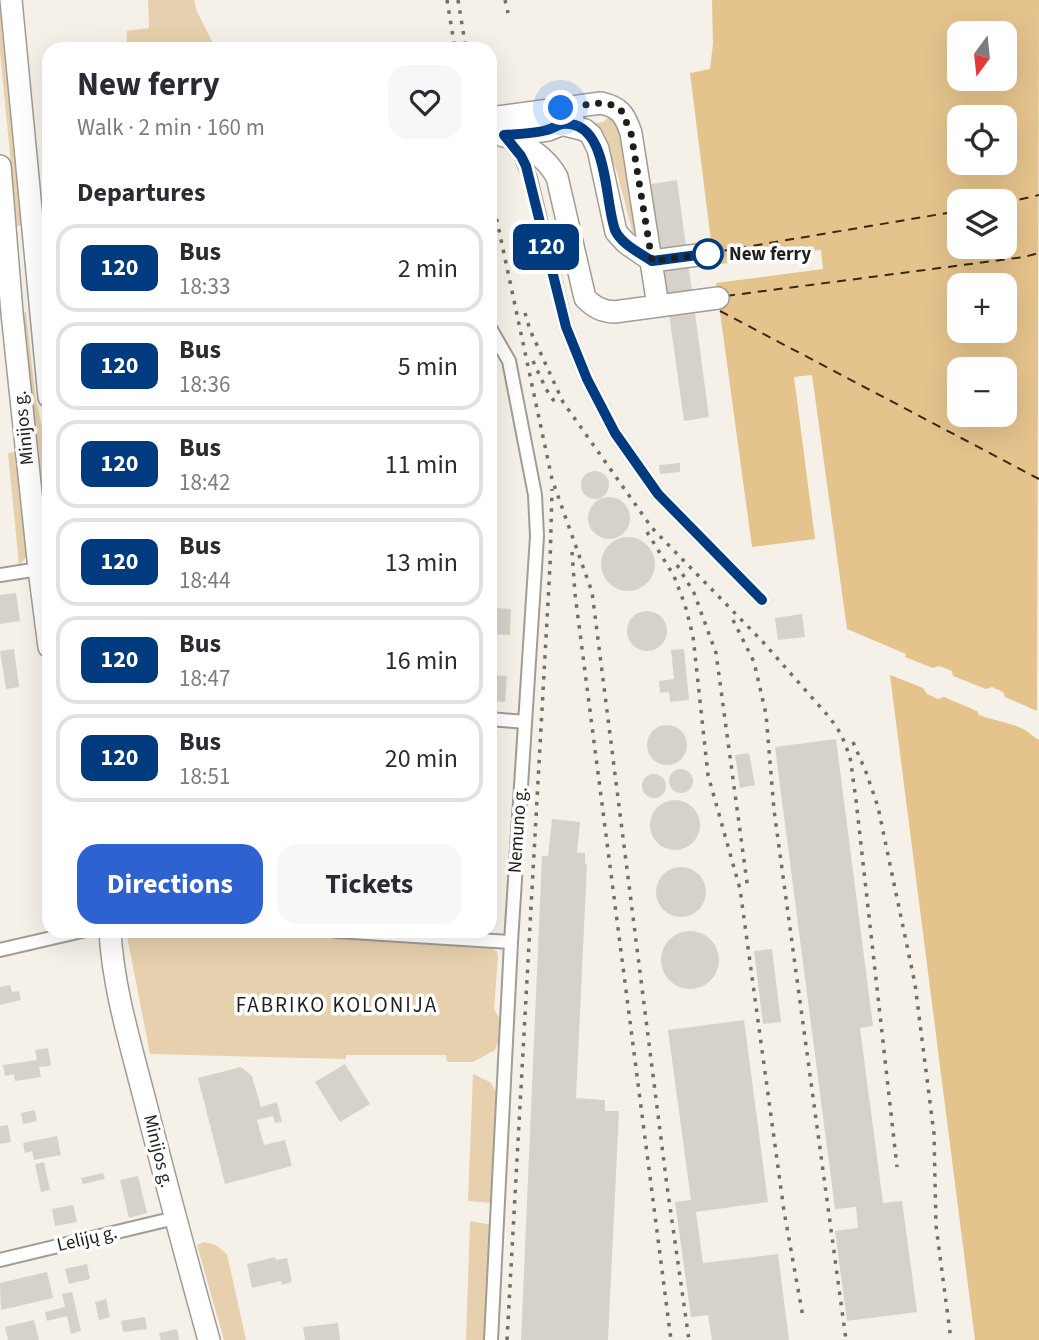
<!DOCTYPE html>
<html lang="en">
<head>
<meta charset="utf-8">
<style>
  body { margin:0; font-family:"Source Sans 3",sans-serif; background:#f7f7f7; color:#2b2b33; height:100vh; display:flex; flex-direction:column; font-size:26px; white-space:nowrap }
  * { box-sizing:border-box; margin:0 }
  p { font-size:23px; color:#7c7c81 }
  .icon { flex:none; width:38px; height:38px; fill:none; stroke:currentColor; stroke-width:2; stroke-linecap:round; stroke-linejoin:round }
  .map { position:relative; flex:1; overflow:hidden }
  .drawer { position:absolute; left:42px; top:42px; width:455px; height:896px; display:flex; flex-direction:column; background:#fff; border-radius:21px; box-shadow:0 7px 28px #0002 }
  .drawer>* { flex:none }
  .badge { padding:0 14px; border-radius:10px; font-size:24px; line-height:46px }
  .needle { width:46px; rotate:195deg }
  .fabs { position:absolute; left:947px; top:21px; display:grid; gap:14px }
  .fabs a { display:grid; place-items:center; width:70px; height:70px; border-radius:14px; background:#fff; box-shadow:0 7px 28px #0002; font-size:35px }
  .you { position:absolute; width:35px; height:35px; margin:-18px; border:5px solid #fff; border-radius:50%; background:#1a73e8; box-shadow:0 0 0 10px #1a73e833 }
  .map>.badge { position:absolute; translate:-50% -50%; box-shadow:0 0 0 4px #fff }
  h2 { padding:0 35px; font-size:26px; line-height:63px }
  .round { display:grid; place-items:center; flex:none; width:74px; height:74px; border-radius:21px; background:#f7f7f7 }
  .overview { display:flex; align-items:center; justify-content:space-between; height:119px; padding:0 35px }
  h1 { font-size:33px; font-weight:700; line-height:52px }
  .primary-button { display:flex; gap:14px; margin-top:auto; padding:14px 35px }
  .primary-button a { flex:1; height:80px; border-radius:21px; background:#2d62d0; color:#fff; font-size:28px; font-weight:700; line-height:80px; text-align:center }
  .primary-button a+a { background:#f7f7f7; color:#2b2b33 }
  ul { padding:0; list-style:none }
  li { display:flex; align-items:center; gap:21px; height:88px; margin:0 14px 10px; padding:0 21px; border:4px solid #e1e1e2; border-radius:21px }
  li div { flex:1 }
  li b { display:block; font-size:26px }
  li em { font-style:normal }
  li .badge { min-width:77px; font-weight:700; text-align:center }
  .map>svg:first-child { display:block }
</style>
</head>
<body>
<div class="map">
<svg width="1039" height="1340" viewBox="0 0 1039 1340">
  <rect width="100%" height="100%" fill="#f6f1e8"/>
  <!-- green -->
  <path fill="#e6d0ad" d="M148 0H194L197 12 216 49H126L127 31 149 28Z
    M0 7 24 225 17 226 0 52Z
    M611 115 624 128 639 240 634 238 617 172 606 146 593 124 603 122Z
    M26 312 35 396 47 448 49 467V551L19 315Z
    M15 452 20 467 28 555 19 565 8 453Z
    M126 931H264L487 946 497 951 498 957 494 1009 501 1022V1034L495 1050 473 1062H447L446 1055H346V1059L150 1054Z
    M473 1074 490 1082 498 1095 491 1203 468 1201Z
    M470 1221 492 1225 484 1340H466Z
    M204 1242 216 1245 227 1254 246 1340H224L197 1245Z"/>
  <!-- water -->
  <path fill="#e5c38c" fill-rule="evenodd" d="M712 0H1039L1037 711 1005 697 1003 692 992 687 986 689 953 676 952 671 939 666 933 668 905 657 906 654 847 629 812 375 794 377 815 539 752 547 716 283 823 269 821 250 714 265 690 73 710 69 713 44ZM959 33H1004V79H959ZM959 117H1004V163H959ZM959 201H1004V247H959ZM959 285H1004V331H959ZM959 369H1004V415H959Z
    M890 675 923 688 927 694 938 699 944 697 977 711 979 715C994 721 1010 722 1025 730 1030 733 1033 737 1039 740V1340H975Z"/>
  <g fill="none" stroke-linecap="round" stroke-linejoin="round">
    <!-- ferry -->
    <path stroke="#382a10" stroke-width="2" stroke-dasharray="9 7" stroke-linecap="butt" d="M1004 203 1039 195
      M722 251 959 211
      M726 296 1024 257 1039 253
      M720 311 1039 479"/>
  </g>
  <!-- building -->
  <path fill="#d7d2c9" d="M677 180 709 417 684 421 651 184Z
    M680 463V472L660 474 659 465Z
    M581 485a14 14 0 1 1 28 0a14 14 0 1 1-28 0Z
    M588 518a21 21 0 1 1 42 0a21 21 0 1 1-42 0Z
    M601 564a27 27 0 1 1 54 0a27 27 0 1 1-54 0Z
    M16 593 20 621 0 624V595Z
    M492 608 511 609 510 635 490 634Z
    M627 631a20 20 0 1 1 40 0a20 20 0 1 1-40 0Z
    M802 614 805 637 778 640 775 618Z
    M14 649 19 687 6 689 0 651Z
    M684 649 689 700 670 702 669 692 660 693 659 681 674 679 671 650Z
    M490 675 507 676 505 702 490 701Z
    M647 745a20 20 0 1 1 40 0a20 20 0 1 1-40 0Z
    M836 739 873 1026 860 1028 883 1203 902 1201 917 1312 847 1321 835 1231 858 1228 856 1207 835 1209 775 747Z
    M749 753 755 785 740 788 735 755Z
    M669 781a12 12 0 1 1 24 0a12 12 0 1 1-24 0Z
    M642 786a12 12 0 1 1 24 0a12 12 0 1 1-24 0Z
    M650 825a25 25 0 1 1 50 0a25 25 0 1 1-50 0Z
    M552 819 580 822 577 853H585V863L587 864 576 1098 605 1100V1111H619L608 1340H521L542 856H548Z
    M656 892a25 25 0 1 1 50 0a25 25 0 1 1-50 0Z
    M661 960a29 29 0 1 1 58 0a29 29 0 1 1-58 0Z
    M772 949 781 1022 763 1024 754 951Z
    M10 985 12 992 19 991 21 1000 0 1005V987Z
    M744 1020 768 1202 696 1212 703 1263 778 1254 789 1340H712L708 1315 691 1317 675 1202 691 1200 668 1030Z
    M48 1048 51 1066 39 1067 41 1077 15 1081 14 1074 5 1076 3 1065 37 1060 35 1050Z
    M345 1064 370 1104 340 1122 315 1082Z
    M241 1067 252 1076 261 1107 277 1102 282 1122 275 1123 273 1116 257 1120 264 1145 285 1140 292 1166 225 1184 198 1078Z
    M35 1110 37 1121 23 1124 21 1113Z
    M8 1125 11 1142 0 1144V1126Z
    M57 1136 61 1155 34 1160 32 1151 25 1153 23 1143Z
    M44 1162 50 1190 41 1192 35 1164Z
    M103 1173 105 1179 83 1184 81 1178Z
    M138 1176 147 1213 129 1218 120 1180Z
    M73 1205 77 1222 55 1226 52 1209Z
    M275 1257 276 1260 287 1258 292 1282 282 1285 281 1281 252 1288 247 1264Z
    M87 1264 90 1279 69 1284 65 1269Z
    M47 1272 53 1298 1 1310 0 1283Z
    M72 1292 81 1331 71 1334 67 1316 47 1321 45 1312 65 1307 62 1294Z
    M106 1299 110 1317 99 1320 95 1302Z
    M145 1317 147 1329 123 1332 121 1321Z
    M34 1320 39 1340H8L5 1327Z
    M338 1323 340 1340H305L303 1327Z
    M177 1329 179 1340H161L159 1333Z"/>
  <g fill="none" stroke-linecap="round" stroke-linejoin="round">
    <defs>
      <path id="minor" d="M512 145 521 156 530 178 566 327 587 379 615 433 658 494 762 600
        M490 328 509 361 535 495 537 536 511 942 491 1340
        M0 575 39 569
        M490 719 525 722
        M336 931 511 942
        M0 950 82 931
        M0 1260 175 1218"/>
      <path id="primary" d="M11 0 49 397
        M490 118 601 103C620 107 625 115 631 133L658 306
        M561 124 585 130 591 135 598 149 616 232 626 243 652 261 713 253
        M504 135C526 146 545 155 557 177L585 298C594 307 601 311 614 312L718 298
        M503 136 548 130 573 120
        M0 166 12 313 39 569 49 647
        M110 931C113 986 129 1039 143 1093 164 1175 186 1258 209 1340"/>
    </defs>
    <!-- minor casing -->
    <use href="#minor" stroke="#a19c94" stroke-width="16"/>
    <!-- primary casing -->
    <use href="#primary" stroke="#a19c94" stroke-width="24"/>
    <!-- minor -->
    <use href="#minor" stroke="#fff" stroke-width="12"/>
    <!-- primary -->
    <use href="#primary" stroke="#fff" stroke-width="21"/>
    <!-- rail -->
    <path stroke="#726f6a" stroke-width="3.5" stroke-dasharray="3.5 7" stroke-linecap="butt" d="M447 0 455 49
      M458 0 466 49
      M505 0 508 13
      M490 188 552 479 592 592 667 1186 689 1340
      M525 313 530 330 563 402 652 528 762 641 830 718 841 734 850 757 856 800 897 1167
      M533 361 546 389 558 407
      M647 532 674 576 685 605 693 636 708 775 740 889 784 1211 803 1317
      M572 552 575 594 671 1340
      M677 565 694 593 716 653 748 890
      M733 620 754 662 766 714 774 810 846 1340
      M853 742 866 772 878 807 915 984 934 1134 936 1226 951 1340
      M507 1340 550 566 552 489"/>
  </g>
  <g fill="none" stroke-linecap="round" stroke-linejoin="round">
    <defs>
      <path id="line" d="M713 253 652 261C640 253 621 244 615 230 604 200 609 119 562 124 557 125 552 129 547 130 533 134 518 134 504 135L521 156 526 166 566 327 587 379 615 433 658 494 762 600"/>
    </defs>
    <!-- line casing -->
    <use href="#line" stroke="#fff" stroke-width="16"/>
    <!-- line -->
    <use href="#line" stroke="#003b80" stroke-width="10"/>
    <!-- walk -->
    <path stroke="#211f1c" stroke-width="7" stroke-dasharray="0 12.6" d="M561 108 601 103 613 105 621 110 631 133 652 261 713 253 708 254"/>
  </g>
  <!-- markers -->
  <circle fill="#fff" stroke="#003b80" stroke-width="3.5" cx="708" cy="254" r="14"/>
  <g text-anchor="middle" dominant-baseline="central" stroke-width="7" stroke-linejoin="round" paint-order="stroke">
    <!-- stop labels -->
    <g font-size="19" font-weight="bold" fill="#211f1c" stroke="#fff" text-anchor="start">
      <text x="729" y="254">New ferry</text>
    </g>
    <!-- street labels -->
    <g font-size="19" fill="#211f1c" stroke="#fff">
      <text transform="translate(24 428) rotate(-96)">Minijos g.</text>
      <text transform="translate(518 830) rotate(-86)">Nemuno g.</text>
      <text transform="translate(158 1151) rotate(76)">Minijos g.</text>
      <text transform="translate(87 1239) rotate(-13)">Lelijų g.</text>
    </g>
    <!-- neighbourhood labels -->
    <g font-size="21" letter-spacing="2" fill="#211f1c" stroke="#fff">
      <text x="337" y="1005">FABRIKO KOLONIJA</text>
    </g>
  </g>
</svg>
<div class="fabs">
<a><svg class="needle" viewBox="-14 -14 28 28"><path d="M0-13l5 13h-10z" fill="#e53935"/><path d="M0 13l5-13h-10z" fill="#7c7c81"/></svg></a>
<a><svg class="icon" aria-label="locate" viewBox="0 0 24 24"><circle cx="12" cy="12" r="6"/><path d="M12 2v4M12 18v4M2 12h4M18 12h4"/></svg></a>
<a><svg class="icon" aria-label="layers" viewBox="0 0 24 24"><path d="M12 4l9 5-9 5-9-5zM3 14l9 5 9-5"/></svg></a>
<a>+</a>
<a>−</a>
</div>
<div class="you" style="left:561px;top:108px"></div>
<b class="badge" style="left:546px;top:247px;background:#003b80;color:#fff">120</b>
<section class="drawer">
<div class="overview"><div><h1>New ferry</h1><p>Walk · 2 min · 160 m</p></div><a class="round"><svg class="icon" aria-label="heart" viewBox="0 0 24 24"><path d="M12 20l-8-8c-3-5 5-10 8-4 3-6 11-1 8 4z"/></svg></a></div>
<h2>Departures</h2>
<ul>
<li><span class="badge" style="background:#003b80;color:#fff">120</span><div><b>Bus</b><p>18:33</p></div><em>2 min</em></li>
<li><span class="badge" style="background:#003b80;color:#fff">120</span><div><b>Bus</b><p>18:36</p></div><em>5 min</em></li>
<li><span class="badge" style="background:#003b80;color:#fff">120</span><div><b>Bus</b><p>18:42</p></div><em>11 min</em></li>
<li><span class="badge" style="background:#003b80;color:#fff">120</span><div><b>Bus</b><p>18:44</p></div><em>13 min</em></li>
<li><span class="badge" style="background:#003b80;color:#fff">120</span><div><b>Bus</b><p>18:47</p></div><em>16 min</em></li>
<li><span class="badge" style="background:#003b80;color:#fff">120</span><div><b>Bus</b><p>18:51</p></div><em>20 min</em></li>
</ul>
<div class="primary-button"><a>Directions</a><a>Tickets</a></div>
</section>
</div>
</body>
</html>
